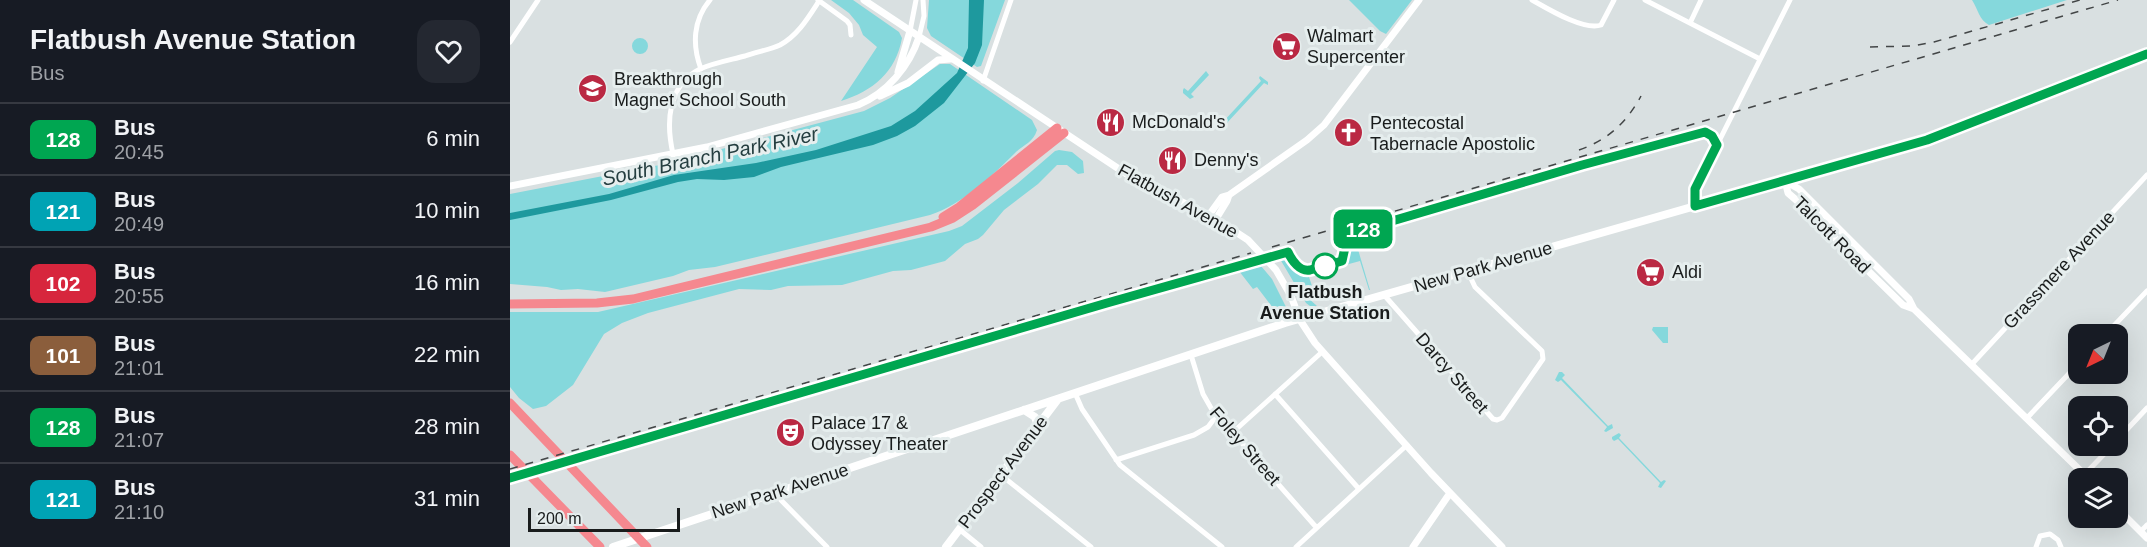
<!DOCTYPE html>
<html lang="en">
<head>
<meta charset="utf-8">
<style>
  body { margin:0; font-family:Arial,sans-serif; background:#242831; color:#f1f3f6; height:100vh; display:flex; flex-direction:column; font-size:22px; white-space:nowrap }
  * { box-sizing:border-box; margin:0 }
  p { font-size:20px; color:#9ea1a6 }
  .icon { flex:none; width:33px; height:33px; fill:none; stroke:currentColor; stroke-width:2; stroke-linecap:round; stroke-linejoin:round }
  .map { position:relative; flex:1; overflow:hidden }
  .sheet { display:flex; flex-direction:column; background:#171b24; width:510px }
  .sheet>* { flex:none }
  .badge { padding:0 12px; border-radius:9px; font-size:21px; line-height:39px }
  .needle { width:39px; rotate:223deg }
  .controls { position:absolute; left:1558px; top:324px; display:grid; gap:12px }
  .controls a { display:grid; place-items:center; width:60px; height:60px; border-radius:12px; background:#171b24; box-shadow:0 6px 24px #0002; font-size:30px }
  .scale { position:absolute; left:18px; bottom:15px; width:152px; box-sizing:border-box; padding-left:6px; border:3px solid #191c1c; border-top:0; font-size:16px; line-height:21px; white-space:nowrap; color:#191c1c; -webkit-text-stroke:4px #e6eeee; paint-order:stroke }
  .map>.badge { position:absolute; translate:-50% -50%; box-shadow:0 0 0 3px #fff }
  .round { display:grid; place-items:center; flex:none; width:63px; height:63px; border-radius:18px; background:#242831 }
  .overview { display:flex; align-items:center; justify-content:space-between; height:102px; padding:0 30px }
  h1 { font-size:28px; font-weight:800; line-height:45px }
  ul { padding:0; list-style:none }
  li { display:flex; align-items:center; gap:18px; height:72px; padding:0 30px; border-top:2px solid #363941 }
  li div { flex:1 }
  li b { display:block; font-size:22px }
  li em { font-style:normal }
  li .badge { min-width:66px; font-weight:700; text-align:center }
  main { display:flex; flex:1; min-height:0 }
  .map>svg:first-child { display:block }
</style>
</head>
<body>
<main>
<section class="sheet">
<div class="overview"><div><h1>Flatbush Avenue Station</h1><p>Bus</p></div><a class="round"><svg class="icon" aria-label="heart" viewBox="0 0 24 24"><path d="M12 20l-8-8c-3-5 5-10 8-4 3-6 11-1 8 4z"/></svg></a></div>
<ul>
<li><span class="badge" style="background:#00a651;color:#fff">128</span><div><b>Bus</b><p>20:45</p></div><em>6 min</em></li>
<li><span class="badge" style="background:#00a3b4;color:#fff">121</span><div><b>Bus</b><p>20:49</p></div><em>10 min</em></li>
<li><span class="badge" style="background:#d7263d;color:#fff">102</span><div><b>Bus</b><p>20:55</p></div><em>16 min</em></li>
<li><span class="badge" style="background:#8b5e3c;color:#fff">101</span><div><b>Bus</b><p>21:01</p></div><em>22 min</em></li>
<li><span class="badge" style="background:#00a651;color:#fff">128</span><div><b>Bus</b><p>21:07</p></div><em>28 min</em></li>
<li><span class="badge" style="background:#00a3b4;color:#fff">121</span><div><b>Bus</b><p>21:10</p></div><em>31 min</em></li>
</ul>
</section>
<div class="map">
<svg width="1637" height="547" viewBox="0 0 1637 547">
  <rect width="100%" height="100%" fill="#d9e0e1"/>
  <!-- green -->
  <path fill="#85d8dc" d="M321 0H343L389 32 392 38C386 72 363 91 331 101L367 47 353 35 349 25 339 13Z
    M419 0H495L471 66 467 67 421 36 417 28Z
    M839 0H902L876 34 870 31Z
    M1462 0H1557L1479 25C1469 20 1468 9 1462 0Z
    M122 46a8 8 0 1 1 16 0a8 8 0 1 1-16 0Z
    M430 64H440L522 120 527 130C523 143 514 144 505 153 481 177 453 204 420 215L205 267 179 270 163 276 95 292 68 289 51 290 37 287 0 284V194L155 164 354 111 380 98Z
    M696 71 699 75 681 94 684 97 680 99 673 93V90L674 88 678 91Z
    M750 76 758 82V85L754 83 715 125 717 129 713 130 707 122 709 120 712 123 751 81 749 78Z
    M549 150 562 152 573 161 574 173 568 174 557 165H547L528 184 494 210 473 235 468 239 455 244 435 261 401 270 383 271 332 285 278 286 261 290 229 289 138 313 112 323 94 334 63 385 36 406 23 409 9 398 0 387V312H88L439 231 452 226 508 183 545 151Z
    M844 236 860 290H859L850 261 828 267V266L834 263 839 240Z
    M772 258 777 260 793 276 798 274 803 289 799 290 800 295 797 297 807 306H800L796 303 770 259Z
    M751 266 762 279 776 307V311L771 317 761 320 763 308 747 287 743 289 729 271Z
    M815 287 820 294 848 287 852 292H843L817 299 814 288Z
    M1143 327H1158V343H1153L1142 330Z
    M1049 372H1052L1055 375 1052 378 1098 426 1102 424 1103 428 1096 432 1094 431 1097 427 1051 380 1048 382 1045 380Z
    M1109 433 1111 435 1109 438 1151 482 1154 480 1156 481 1151 488 1148 487 1150 483 1108 439 1104 441 1102 439V437Z"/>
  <!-- water -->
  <path fill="#1e999e" d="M459 0H474L472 45 465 63 434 103 405 126 387 136 363 145 271 167 244 177 214 180 187 179 168 182 101 200 0 220V213L99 194 164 175 246 163 306 150 381 126 405 111 447 73 458 48Z"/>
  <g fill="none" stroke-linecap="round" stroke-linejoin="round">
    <!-- minor -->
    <path stroke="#fff" stroke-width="5" d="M308 0 337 21 340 25 341 35
      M1022 0C1038 9 1074 31 1091 25L1104 0
      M1135 0 1250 59
      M1180 23 1191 0
      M400 31 406 0
      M409 37 414 16 413 0
      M0 42 28 0
      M191 69C182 45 183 20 200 0
      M473 81 501 0
      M163 154C156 123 157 86 190 69 203 63 220 60 235 56 246 52 259 50 270 45 288 35 298 18 309 1
      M1185 206 1184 195 1189 181 1280 0
      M875 296 983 419 987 420 992 418 1033 359 1032 351 965 287 958 272
      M1596 334 1637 291
      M681 355 693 394 701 408 806 527
      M1462 364 1637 175
      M565 393 572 409 610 465 712 547
      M765 394 849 489
      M1517 418 1569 363
      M722 433 812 352
      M1608 439 1637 408
      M606 460 684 435 698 427 707 415
      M491 475 581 547
      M1574 475 1602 446
      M264 493 317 547
      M449 529 471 547
      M1631 531 1637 525
      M786 547 897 445
      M1526 547 1530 536 1540 534 1548 540 1551 547"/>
    <!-- tertiary -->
    <path stroke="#fff" stroke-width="7" d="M354 0 618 175 706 219 738 240 766 270 781 296 790 320 805 343 921 473 992 547
      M388 72 400 31
      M370 96 398 83 428 60 440 59
      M1275 181 1289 189 1399 299 1404 309 1578 478
      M1275 181 1278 193 1285 199 1393 305 1404 309
      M0 186 197 147 348 105C377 93 399 67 409 37
      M699 215 712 197 719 195 797 140 814 125 909 0
      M706 219 717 201 719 195
      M1608 509 1637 538
      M903 547 940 493"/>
    <!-- secondary -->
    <path stroke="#fff" stroke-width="8" d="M514 410 525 417 528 426
      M103 547 775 323 1417 140 1637 54
      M436 547 548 399"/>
    <!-- motorway -->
    <path stroke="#f5888f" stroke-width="9" d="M433 217 449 207 547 128
      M0 304 87 303 123 299 421 227 443 218 463 205 554 133
      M0 403 137 547
      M0 455 90 547"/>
    <!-- rail -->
    <path stroke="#434647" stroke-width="1.5" stroke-dasharray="8 8" stroke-linecap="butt" d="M1360 47 1402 46 1424 42 1570 0
      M1069 150C1098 140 1117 122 1131 96
      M762 247 1608 0
      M0 469 741 253"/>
  </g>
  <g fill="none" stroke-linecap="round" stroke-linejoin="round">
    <defs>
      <path id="line" d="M0 478 597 303 778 252C782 261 790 272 800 270L832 261 838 234 1072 165 1195 132 1202 136 1207 145 1185 189V206L1417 140 1637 54"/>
    </defs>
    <!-- line casing -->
    <use href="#line" stroke="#fff" stroke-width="14"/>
    <!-- line -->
    <use href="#line" stroke="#00a651" stroke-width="9"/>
  </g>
  <!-- icons -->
  <defs>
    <symbol id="supermarket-disc" viewBox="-11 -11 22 22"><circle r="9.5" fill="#ba2943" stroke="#e6eeee"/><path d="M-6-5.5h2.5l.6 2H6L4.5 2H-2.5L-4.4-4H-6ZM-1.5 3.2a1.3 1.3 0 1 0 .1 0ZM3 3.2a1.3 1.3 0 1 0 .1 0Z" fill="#fff"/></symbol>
    <symbol id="school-disc" viewBox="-11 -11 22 22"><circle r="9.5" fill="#ba2943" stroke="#e6eeee"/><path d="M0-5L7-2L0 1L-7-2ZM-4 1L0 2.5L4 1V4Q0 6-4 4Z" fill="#fff"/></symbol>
    <symbol id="restaurant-disc" viewBox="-11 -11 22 22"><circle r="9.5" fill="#ba2943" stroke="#e6eeee"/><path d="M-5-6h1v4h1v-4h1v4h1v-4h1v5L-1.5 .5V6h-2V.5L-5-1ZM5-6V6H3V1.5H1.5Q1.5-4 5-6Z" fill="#fff"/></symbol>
    <symbol id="church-disc" viewBox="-11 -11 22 22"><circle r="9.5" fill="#ba2943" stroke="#e6eeee"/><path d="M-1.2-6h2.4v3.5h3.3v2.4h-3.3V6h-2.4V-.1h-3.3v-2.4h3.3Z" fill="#fff"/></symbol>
    <symbol id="theatre-disc" viewBox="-11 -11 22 22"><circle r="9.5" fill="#ba2943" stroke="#e6eeee"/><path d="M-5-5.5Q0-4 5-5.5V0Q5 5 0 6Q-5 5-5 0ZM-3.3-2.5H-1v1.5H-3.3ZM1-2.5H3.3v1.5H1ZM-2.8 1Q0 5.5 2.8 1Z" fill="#fff"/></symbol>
  </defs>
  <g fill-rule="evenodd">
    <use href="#supermarket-disc" x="760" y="30" width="33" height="33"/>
    <use href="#school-disc" x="66" y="72" width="33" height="33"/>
    <use href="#restaurant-disc" x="584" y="106" width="33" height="33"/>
    <use href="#church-disc" x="822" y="116" width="33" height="33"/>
    <use href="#restaurant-disc" x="646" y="144" width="33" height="33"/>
    <use href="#supermarket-disc" x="1124" y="256" width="33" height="33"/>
    <use href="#theatre-disc" x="264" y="416" width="33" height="33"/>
  </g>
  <!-- markers -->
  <circle fill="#fff" stroke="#00a651" stroke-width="3" cx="815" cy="266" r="12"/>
  <g text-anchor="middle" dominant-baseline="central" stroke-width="6" stroke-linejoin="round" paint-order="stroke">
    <!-- poi labels -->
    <g font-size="18" fill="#191c1c" stroke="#e6eeee" text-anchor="start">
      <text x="797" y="36">Walmart<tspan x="797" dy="21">Supercenter</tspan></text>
      <text x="104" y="79">Breakthrough<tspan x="104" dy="21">Magnet School South</tspan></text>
      <text x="622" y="122">McDonald's</text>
      <text x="860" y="123">Pentecostal<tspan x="860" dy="21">Tabernacle Apostolic</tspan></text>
      <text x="684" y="160">Denny's</text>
      <text x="1162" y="272">Aldi</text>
      <text x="301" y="423">Palace 17 &amp;<tspan x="301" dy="21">Odyssey Theater</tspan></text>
    </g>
    <!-- street labels -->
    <g font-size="18" fill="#191c1c" stroke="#e6eeee">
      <text transform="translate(668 201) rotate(29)">Flatbush Avenue</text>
      <text transform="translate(1322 235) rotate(45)">Talcott Road</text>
      <text transform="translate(973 267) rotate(-16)">New Park Avenue</text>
      <text transform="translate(1549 270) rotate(-47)">Grassmere Avenue</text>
      <text transform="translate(942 373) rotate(49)">Darcy Street</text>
      <text transform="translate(735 446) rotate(49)">Foley Street</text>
      <text transform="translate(493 472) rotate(-53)">Prospect Avenue</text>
      <text transform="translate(270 491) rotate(-18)">New Park Avenue</text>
    </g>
    <!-- stop labels -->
    <g font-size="18" font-weight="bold" fill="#191c1c" stroke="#e6eeee">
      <text x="815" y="292">Flatbush<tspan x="815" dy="21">Avenue Station</tspan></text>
    </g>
    <!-- water labels -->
    <g font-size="20" font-style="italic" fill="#253e40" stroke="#e6eeee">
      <text transform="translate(200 156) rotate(-12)">South Branch Park River</text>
    </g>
  </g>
</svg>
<div class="controls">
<a><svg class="needle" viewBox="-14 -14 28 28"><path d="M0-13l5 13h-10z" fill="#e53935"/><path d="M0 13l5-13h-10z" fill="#9ea1a6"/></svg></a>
<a><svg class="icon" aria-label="locate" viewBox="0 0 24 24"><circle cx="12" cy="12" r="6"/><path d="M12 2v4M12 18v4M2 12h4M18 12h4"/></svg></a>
<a><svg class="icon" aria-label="layers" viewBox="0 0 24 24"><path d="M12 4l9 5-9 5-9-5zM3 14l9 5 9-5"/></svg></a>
</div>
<div class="scale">200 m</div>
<b class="badge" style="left:853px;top:229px;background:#00a651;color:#fff">128</b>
</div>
</main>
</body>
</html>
